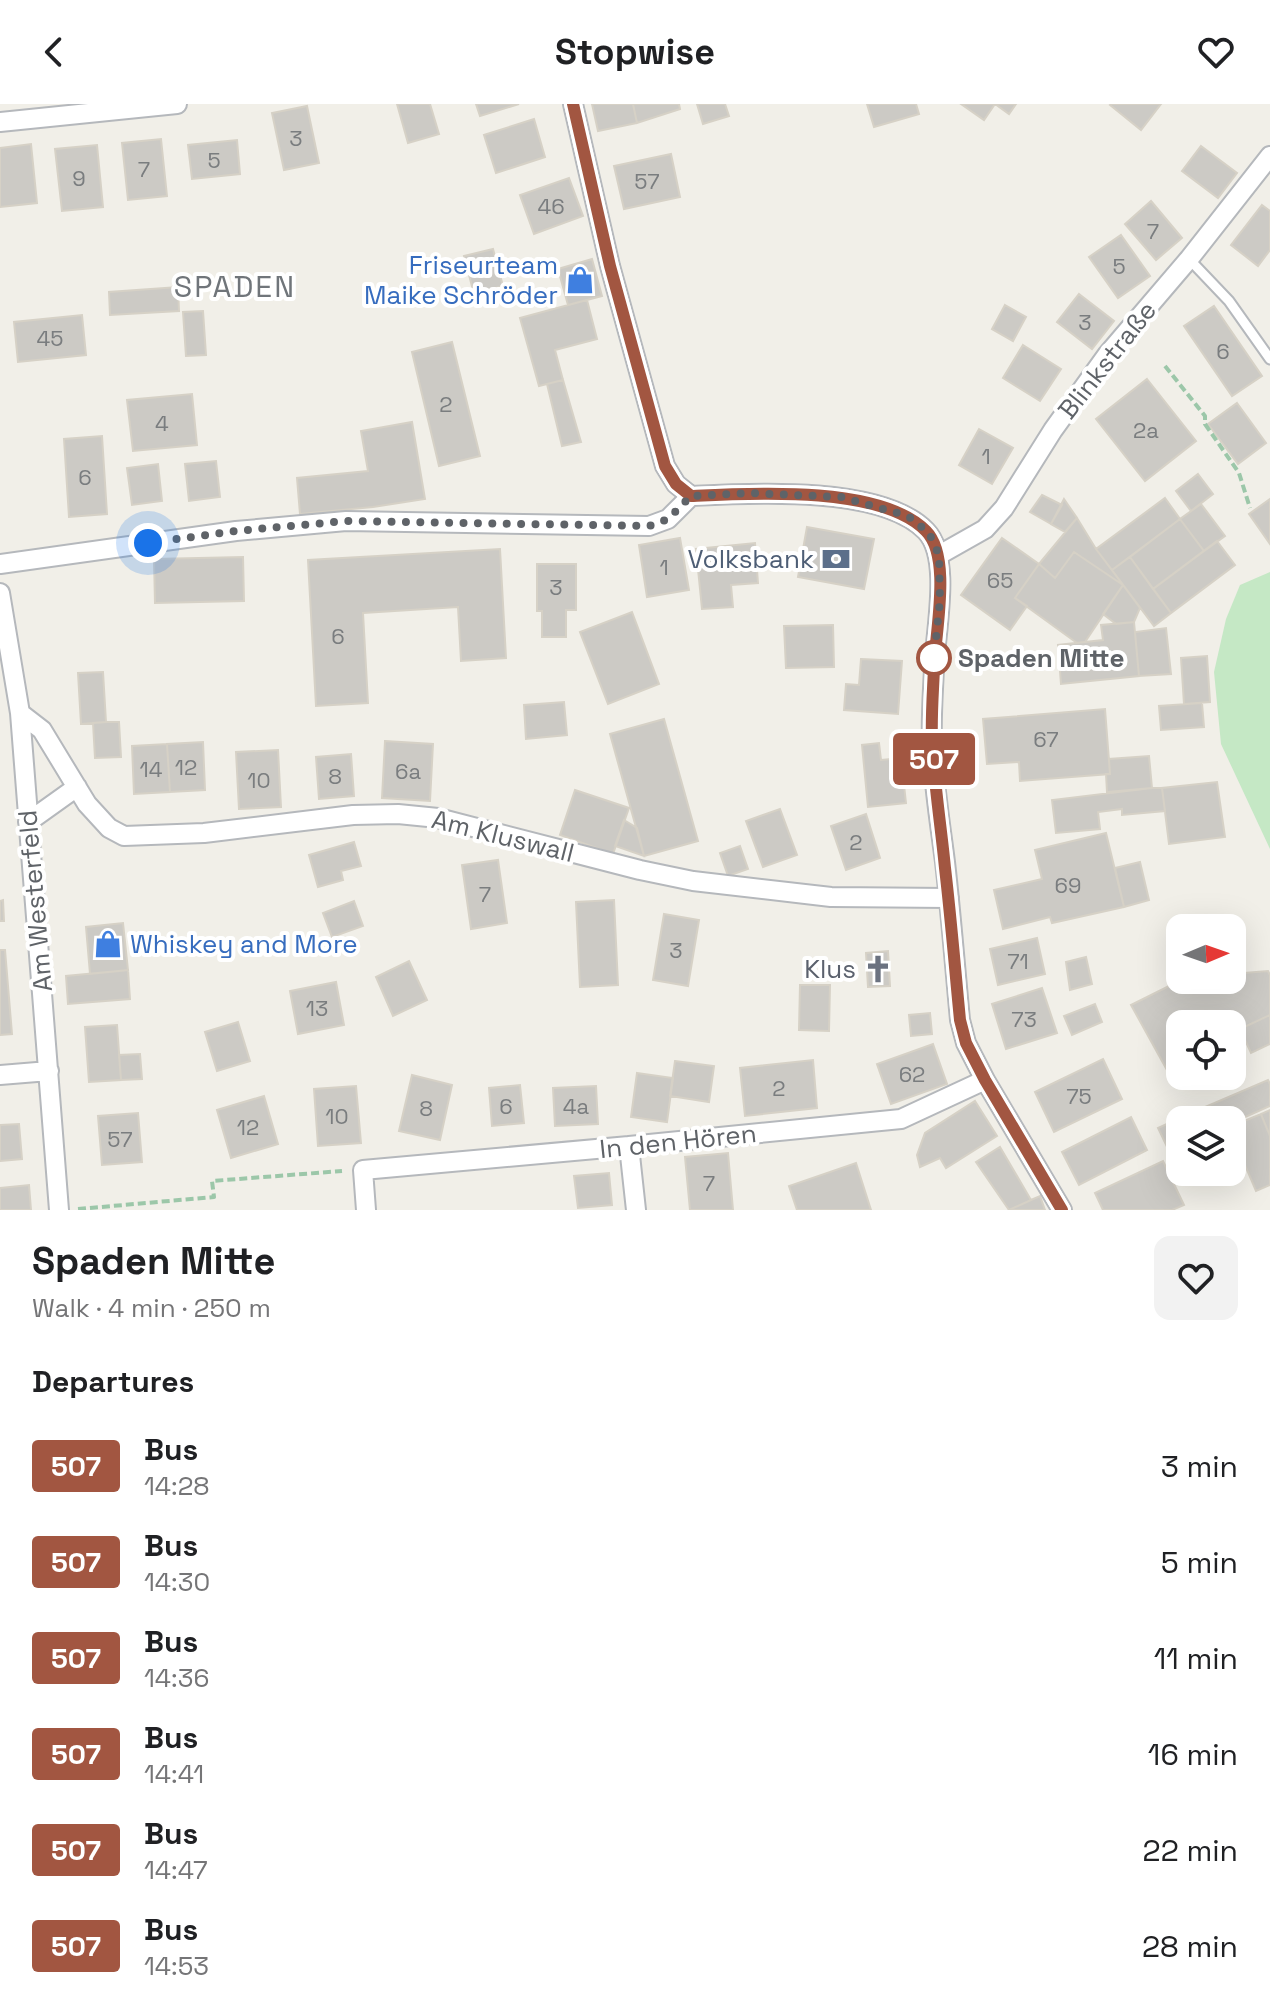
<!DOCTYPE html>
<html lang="en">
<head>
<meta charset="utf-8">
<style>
  body { margin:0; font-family:"Space Grotesk",sans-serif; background:#f2f2f2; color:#202124; height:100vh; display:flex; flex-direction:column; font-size:30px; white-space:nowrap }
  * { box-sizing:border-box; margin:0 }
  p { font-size:26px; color:#757577 }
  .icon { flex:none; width:44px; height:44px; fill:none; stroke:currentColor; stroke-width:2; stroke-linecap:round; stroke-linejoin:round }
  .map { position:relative; height:1106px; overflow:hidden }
  .side { display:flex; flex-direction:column; background:#fff; flex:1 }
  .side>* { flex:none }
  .badge { padding:0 16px; border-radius:6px; font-size:28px; line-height:52px }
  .needle { width:52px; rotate:88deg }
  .buttons { position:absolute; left:1166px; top:810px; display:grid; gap:16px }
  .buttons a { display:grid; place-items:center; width:80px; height:80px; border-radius:16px; background:#fff; box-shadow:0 8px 32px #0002; font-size:40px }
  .you { position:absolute; width:40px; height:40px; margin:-20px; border:6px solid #fff; border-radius:50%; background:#1a73e8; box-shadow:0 0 0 12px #1a73e833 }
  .map>.badge { position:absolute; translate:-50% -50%; box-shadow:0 0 0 4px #fff }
  h2 { padding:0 32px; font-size:30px; line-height:72px }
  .round { display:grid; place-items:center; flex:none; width:84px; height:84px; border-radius:16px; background:#f2f2f2 }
  .headline { display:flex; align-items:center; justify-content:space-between; height:136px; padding:0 32px }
  h1 { font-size:38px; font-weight:700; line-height:60px }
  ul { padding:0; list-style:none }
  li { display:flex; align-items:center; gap:24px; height:96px; padding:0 32px }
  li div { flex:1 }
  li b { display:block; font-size:30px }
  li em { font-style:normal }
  li .badge { min-width:88px; font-weight:700; text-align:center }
  header { display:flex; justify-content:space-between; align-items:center; height:104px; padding:0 32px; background:#fff; font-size:36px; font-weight:700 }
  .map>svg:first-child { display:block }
</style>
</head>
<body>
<header><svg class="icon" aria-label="back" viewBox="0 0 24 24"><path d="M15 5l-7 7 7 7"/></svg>Stopwise<svg class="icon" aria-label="heart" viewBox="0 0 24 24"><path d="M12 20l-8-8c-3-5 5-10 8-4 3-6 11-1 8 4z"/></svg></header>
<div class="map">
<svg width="1270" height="1106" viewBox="0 0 1270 1106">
  <rect width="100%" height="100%" fill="#f1efe8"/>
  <!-- green -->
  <path fill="#c5e8c5" d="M1270 468V745L1221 640 1214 568 1226 515 1240 481Z"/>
  <!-- building -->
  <path fill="#cccac5" stroke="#d6d1c6" stroke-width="2" d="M397 0H430L439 30 408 39Z
    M476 0H519L480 12Z
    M592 0H633L637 19 598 27Z
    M633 0H679L680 5 637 19Z
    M697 0H725L729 12 703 20Z
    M867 0H916L919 10 874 23Z
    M961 0H1016L1009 10 995 0 984 16Z
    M1111 0H1161L1141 26 1110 1Z
    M307 2 319 59 284 66 272 9Z
    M534 15 545 53 496 69 484 31Z
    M161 35 167 92 128 96 122 39Z
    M237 36 240 70 192 75 188 41Z
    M31 40 37 99 0 103V44Z
    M97 41 103 103 62 107 55 45Z
    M1201 42 1237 69 1218 94 1182 67Z
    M671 50 680 93 624 105 614 62Z
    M569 74 583 112 534 130 520 91Z
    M1151 97 1182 134 1156 156 1125 120Z
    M1262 101 1270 107V146L1258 162 1231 141Z
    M1121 131 1150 172 1118 194 1089 153Z
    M493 145 503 182 474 190 464 152Z
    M592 155 602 192 568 201 558 165Z
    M178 183 179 207 110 211 109 188Z
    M1079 190 1114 217 1092 245 1057 218Z
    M587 196 597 235 555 246 563 276 539 282 520 214Z
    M1005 201 1026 213 1013 237 992 225Z
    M1214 202 1262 272 1232 292 1184 222Z
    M203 207 206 251 186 252 183 208Z
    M82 211 86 251 18 258 14 218Z
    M452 238 480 352 439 362 412 248Z
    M1023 241 1061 265 1040 297 1003 274Z
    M1147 275 1196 337 1145 377 1096 315Z
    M563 276 581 338 562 342 547 280Z
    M192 290 197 341 133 347 127 296Z
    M1237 299 1266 339 1238 360 1208 320Z
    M412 318 425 395 373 403 300 410 297 374 368 367 361 327Z
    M979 325 1013 344 992 380 959 361Z
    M102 332 107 410 69 413 64 335Z
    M216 357 220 393 189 397 185 360Z
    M158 360 162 397 132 401 127 364Z
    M1198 370 1213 390 1191 407 1176 387Z
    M1042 391 1062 401 1051 420 1030 408Z
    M1165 394 1180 415 1112 466 1096 445Z
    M1064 395 1077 414 1065 428 1051 420Z
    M1270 395V440L1249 410Z
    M1201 400 1225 432 1204 447 1180 415Z
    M1077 414 1096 445 1123 481 1074 448 1055 474 1039 460Z
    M1180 415 1204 447 1153 485 1130 453Z
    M807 423 874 435 864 485 798 473Z
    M680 434 689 486 647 493 639 441Z
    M1002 434 1039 460 1015 494 1027 502 1010 526 961 491Z
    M1217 437 1235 461 1171 509 1153 485Z
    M755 439 758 479 731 481 733 503 702 505 696 445Z
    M500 445 506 554 461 557 458 503 363 509 368 599 316 602 308 456Z
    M1074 448 1123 481 1085 538 1077 539 1015 494 1039 460 1055 474Z
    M243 453 244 497 155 499 154 455Z
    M1130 453 1171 509 1154 522 1112 466Z
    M537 460H576V506H566V533H542V507H537Z
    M1123 481 1140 504 1134 518 1116 520 1103 510Z
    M632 508 659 580 608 600 580 528Z
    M1134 518 1139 572 1061 580 1058 541 1103 536 1101 521Z
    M833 521 834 563 786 564 784 522Z
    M1166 524 1171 570 1139 572 1135 528Z
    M1207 552 1210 598 1184 600 1181 554Z
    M861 555 902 557 898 610 844 606 846 580 859 581Z
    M103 568 106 618 81 620 78 569Z
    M564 598 567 631 526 635 524 601Z
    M1202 599 1204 623 1161 626 1159 602Z
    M1105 605 1110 670 1020 677 1019 658 987 660 983 615Z
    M664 615 698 737 644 752 610 630Z
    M106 618H119L121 653 95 654 93 619Z
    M385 637 433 640 430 697 382 694Z
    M203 638 205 686 170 688 167 640Z
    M879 639 881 656 901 654 906 699 868 703 862 641Z
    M167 640 170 688 134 690 132 642Z
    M278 646 281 703 239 705 236 648Z
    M351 650 354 692 319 695 316 653Z
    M1149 652 1152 684 1107 688 1106 670H1110L1109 655Z
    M1217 678 1225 733 1169 740 1162 684Z
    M1152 684H1162L1165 707 1122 711V705L1098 708 1100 725 1056 729 1052 696Z
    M575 686 629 704 613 750 560 731Z
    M780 705 797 751 763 763 746 717Z
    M866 710 880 754 846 766 831 722Z
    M624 716 637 724 644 752 615 742Z
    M1106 729 1124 803 1052 819 1050 813 1003 825 994 786 1042 775 1035 746Z
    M354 738 361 762 341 767 343 776 318 783 309 751Z
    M740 742 748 765 728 772 720 749Z
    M498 756 507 819 471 825 462 761Z
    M1140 758 1149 796 1124 803 1115 764Z
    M3 796 4 817H0V797Z
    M614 796 618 881 580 883 576 798Z
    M354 797 363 822 332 833 323 809Z
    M664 810 699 816 688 882 653 876Z
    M123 819 128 866 90 870 86 823Z
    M1037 834 1045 870 998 881 990 845Z
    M0 846H5L12 930 0 931Z
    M888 847 890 882 868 883 866 849Z
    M1086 853 1092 880 1070 886 1066 858Z
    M409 857 427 896 393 912 376 873Z
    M128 866 130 895 68 900 66 872Z
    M1268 867 1270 871V911L1232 929V920H1180V958L1167 966 1131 901 1181 876H1232V870Z
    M336 878 344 921 298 930 290 887Z
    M800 881H830L829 927 799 926Z
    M1042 884 1057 929 1006 945 992 900Z
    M1095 900 1102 918 1072 931 1064 912Z
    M930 909 932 930 911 932 909 911Z
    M1270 911V940L1251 949 1240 925Z
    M238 918 250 957 217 967 205 928Z
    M117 921 121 976 89 978 85 923Z
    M933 940 947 980 891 1000 877 960Z
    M140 950 142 975 121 976 119 951Z
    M1103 955 1122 995 1054 1028 1035 988Z
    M813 956 817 1004 745 1012 740 964Z
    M675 957 714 962 709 998 670 992Z
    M637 969 673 974 667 1018 631 1013Z
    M412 971 452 981 440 1036 399 1027Z
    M1268 976 1270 980V1002L1232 1019V1016H1186L1184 1012Z
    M520 981 524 1019 492 1022 489 984Z
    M356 982 361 1039 318 1042 314 985Z
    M596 982 598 1020 555 1022 553 984Z
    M264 992 278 1040 231 1054 217 1006Z
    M975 997 997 1032 946 1064 940 1054 920 1063 917 1051 925 1029Z
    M1270 1006V1032L1261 1010Z
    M138 1009 142 1058 102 1061 98 1012Z
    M1261 1010 1270 1032V1081L1256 1087 1239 1047 1232 1050V1022Z
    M1184 1012 1186 1016H1180V1042L1169 1047 1158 1024Z
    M1131 1013 1147 1046 1079 1081 1062 1048Z
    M19 1020 22 1055 0 1057V1021Z
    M1000 1043 1031 1096 1009 1106 976 1058Z
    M728 1049 733 1106H690L685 1053Z
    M1163 1057 1184 1101 1172 1106H1103L1095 1089Z
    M856 1059 871 1106H797L789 1082Z
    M609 1069 612 1101 578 1104 574 1072Z
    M29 1081 31 1106H0V1084Z
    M1040 1092 1045 1106H1009L1031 1096Z"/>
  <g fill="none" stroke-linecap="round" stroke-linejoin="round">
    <defs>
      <path id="lane" d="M1189 155 1229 197 1270 255"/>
      <path id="street" d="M573 0 610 162 665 362 676 380 691 392C751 389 882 381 926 427 952 454 935 529 934 564 933 588 931 612 932 637 933 677 940 718 945 758 951 810 955 863 960 916L966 939 985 976 1062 1106
        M0 18 177 0
        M939 451 985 425 1004 404 1053 326 1107 251 1189 155 1270 52
        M0 460 236 427 346 417 649 422 668 415 691 392
        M0 489 20 609 59 1106
        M20 609 42 626 87 700 109 724 124 732 204 729 353 711 398 710 438 714 640 766 693 777 831 793 949 794
        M28 718 77 683
        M0 971 49 967
        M629 1042 636 1106
        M366 1106 363 1066 629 1042 901 1015 985 976"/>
    </defs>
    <!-- lane casing -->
    <use href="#lane" stroke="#b5b8bc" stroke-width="13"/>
    <!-- street casing -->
    <use href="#street" stroke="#b5b8bc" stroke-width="22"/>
    <!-- path -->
    <path stroke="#9cc7a9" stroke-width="4" stroke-dasharray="8 4" stroke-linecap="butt" d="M1165 262 1205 312V320L1239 369 1250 404
      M78 1105 214 1093 212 1077 342 1067"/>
    <!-- lane -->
    <use href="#lane" stroke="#fff" stroke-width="9"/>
    <!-- street -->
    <use href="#street" stroke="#fff" stroke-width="18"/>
  </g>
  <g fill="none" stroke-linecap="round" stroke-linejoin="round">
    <defs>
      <path id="line" d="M573 0 610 162 665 362 676 380 691 392C752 389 881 381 926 427 952 453 935 529 934 564 933 588 931 613 932 637 934 679 941 722 945 764 951 815 955 865 960 916L966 939 985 976 1062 1106"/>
    </defs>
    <!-- line casing -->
    <use href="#line" stroke="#fff" stroke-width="18"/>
    <!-- line -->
    <use href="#line" stroke="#a25641" stroke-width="12"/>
    <!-- walk -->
    <path stroke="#5f6368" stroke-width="8" stroke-dasharray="0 14.4" d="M148 439 236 427 346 417 649 422 668 415 691 392 748 389 841 393 908 412 929 429 939 451 940 496 934 554"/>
  </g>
  <!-- icons -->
  <defs>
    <symbol id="shop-bare" viewBox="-9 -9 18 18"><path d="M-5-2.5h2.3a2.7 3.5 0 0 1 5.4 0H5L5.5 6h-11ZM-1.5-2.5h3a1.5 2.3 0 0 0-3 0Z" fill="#3f7fe0" stroke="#fff" stroke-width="2.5" paint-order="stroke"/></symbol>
    <symbol id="bank-bare" viewBox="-9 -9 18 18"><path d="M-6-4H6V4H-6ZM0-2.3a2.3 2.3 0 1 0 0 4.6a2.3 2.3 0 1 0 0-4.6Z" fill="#5c6f8a" stroke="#fff" stroke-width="2.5" paint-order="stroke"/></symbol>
    <symbol id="church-bare" viewBox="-9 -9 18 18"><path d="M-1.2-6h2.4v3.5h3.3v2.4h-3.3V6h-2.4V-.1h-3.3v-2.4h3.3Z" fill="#6b7280" stroke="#fff" stroke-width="2.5" paint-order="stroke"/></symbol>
  </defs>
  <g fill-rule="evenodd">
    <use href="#shop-bare" x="560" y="156" width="40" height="40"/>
    <use href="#bank-bare" x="816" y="435" width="40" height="40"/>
    <use href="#shop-bare" x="88" y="820" width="40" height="40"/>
    <use href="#church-bare" x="858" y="845" width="40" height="40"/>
  </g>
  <!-- markers -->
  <circle fill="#fff" stroke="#a25641" stroke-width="4" cx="934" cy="554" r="16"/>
  <g text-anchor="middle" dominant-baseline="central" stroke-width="8" stroke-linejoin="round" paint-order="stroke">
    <!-- number labels -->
    <g font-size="22" fill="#7a7d7f">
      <text x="296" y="34">3</text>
      <text x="214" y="56">5</text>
      <text x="144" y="65">7</text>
      <text x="79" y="74">9</text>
      <text x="647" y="77">57</text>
      <text x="551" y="102">46</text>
      <text x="1153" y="127">7</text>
      <text x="1119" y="162">5</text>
      <text x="1085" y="218">3</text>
      <text x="50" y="234">45</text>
      <text x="1223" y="247">6</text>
      <text x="446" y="300">2</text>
      <text x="162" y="319">4</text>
      <text x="1146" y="326">2a</text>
      <text x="986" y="352">1</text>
      <text x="85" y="373">6</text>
      <text x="664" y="463">1</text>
      <text x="1000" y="476">65</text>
      <text x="556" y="483">3</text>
      <text x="338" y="532">6</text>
      <text x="1046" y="635">67</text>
      <text x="186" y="663">12</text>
      <text x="151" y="665">14</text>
      <text x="408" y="667">6a</text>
      <text x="335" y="672">8</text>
      <text x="259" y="676">10</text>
      <text x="856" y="738">2</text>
      <text x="1068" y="781">69</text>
      <text x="485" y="790">7</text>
      <text x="676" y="846">3</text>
      <text x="1018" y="857">71</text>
      <text x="317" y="904">13</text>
      <text x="1024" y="915">73</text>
      <text x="912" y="970">62</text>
      <text x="779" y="984">2</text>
      <text x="1079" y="992">75</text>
      <text x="506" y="1002">6</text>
      <text x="576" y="1002">4a</text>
      <text x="426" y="1004">8</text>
      <text x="337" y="1012">10</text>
      <text x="248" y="1023">12</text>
      <text x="120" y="1035">57</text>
      <text x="709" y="1079">7</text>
    </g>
    <!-- shop labels -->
    <g font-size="26" fill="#366cbe" stroke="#fff" text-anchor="end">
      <text x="558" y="161">Friseurteam<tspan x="558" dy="30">Maike Schröder</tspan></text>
      <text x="130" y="840" text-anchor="start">Whiskey and More</text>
    </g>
    <!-- street labels -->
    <g font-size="26" fill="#5f6368" stroke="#fff">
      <text transform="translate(1107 256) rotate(-52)">Blinkstraße</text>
      <text transform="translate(503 732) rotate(14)">Am Kluswall</text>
      <text transform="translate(35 797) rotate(-95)">Am Westerfeld</text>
      <text transform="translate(678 1037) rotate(-6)">In den Hören</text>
    </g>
    <!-- service labels -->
    <g font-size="26" fill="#4e5e75" stroke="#fff" text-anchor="end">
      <text x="814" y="455">Volksbank</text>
    </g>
    <!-- stop labels -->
    <g font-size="26" font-weight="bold" fill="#5f6368" stroke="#fff" text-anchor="start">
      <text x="958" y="554">Spaden Mitte</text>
    </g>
    <!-- worship labels -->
    <g font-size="26" fill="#5b616d" stroke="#fff" text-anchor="end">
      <text x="856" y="865">Klus</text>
    </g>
    <!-- quarter labels -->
    <g font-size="30" letter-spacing="2" fill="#70757a" stroke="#fff">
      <text x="235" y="182">SPADEN</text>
    </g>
  </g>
</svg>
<div class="buttons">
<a><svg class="needle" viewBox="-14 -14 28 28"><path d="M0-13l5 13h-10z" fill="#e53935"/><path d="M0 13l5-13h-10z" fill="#757577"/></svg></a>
<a><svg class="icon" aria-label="locate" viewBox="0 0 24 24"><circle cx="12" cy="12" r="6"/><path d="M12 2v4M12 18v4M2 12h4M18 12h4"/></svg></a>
<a><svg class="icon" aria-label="layers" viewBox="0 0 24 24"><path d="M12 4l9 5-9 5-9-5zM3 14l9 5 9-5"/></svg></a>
</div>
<div class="you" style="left:148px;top:439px"></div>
<b class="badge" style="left:934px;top:655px;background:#a25641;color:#fff">507</b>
</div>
<section class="side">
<div class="headline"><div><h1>Spaden Mitte</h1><p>Walk · 4 min · 250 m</p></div><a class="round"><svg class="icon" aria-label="heart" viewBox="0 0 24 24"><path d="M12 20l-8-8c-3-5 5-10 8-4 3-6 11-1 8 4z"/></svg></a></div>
<h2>Departures</h2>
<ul>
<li><span class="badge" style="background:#a25641;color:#fff">507</span><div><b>Bus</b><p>14:28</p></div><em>3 min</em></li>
<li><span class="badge" style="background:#a25641;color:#fff">507</span><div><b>Bus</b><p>14:30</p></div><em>5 min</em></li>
<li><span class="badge" style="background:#a25641;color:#fff">507</span><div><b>Bus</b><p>14:36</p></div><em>11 min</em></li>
<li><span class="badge" style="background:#a25641;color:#fff">507</span><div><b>Bus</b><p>14:41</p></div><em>16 min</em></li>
<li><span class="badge" style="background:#a25641;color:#fff">507</span><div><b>Bus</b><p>14:47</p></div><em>22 min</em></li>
<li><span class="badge" style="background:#a25641;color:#fff">507</span><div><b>Bus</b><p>14:53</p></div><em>28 min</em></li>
</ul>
</section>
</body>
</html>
